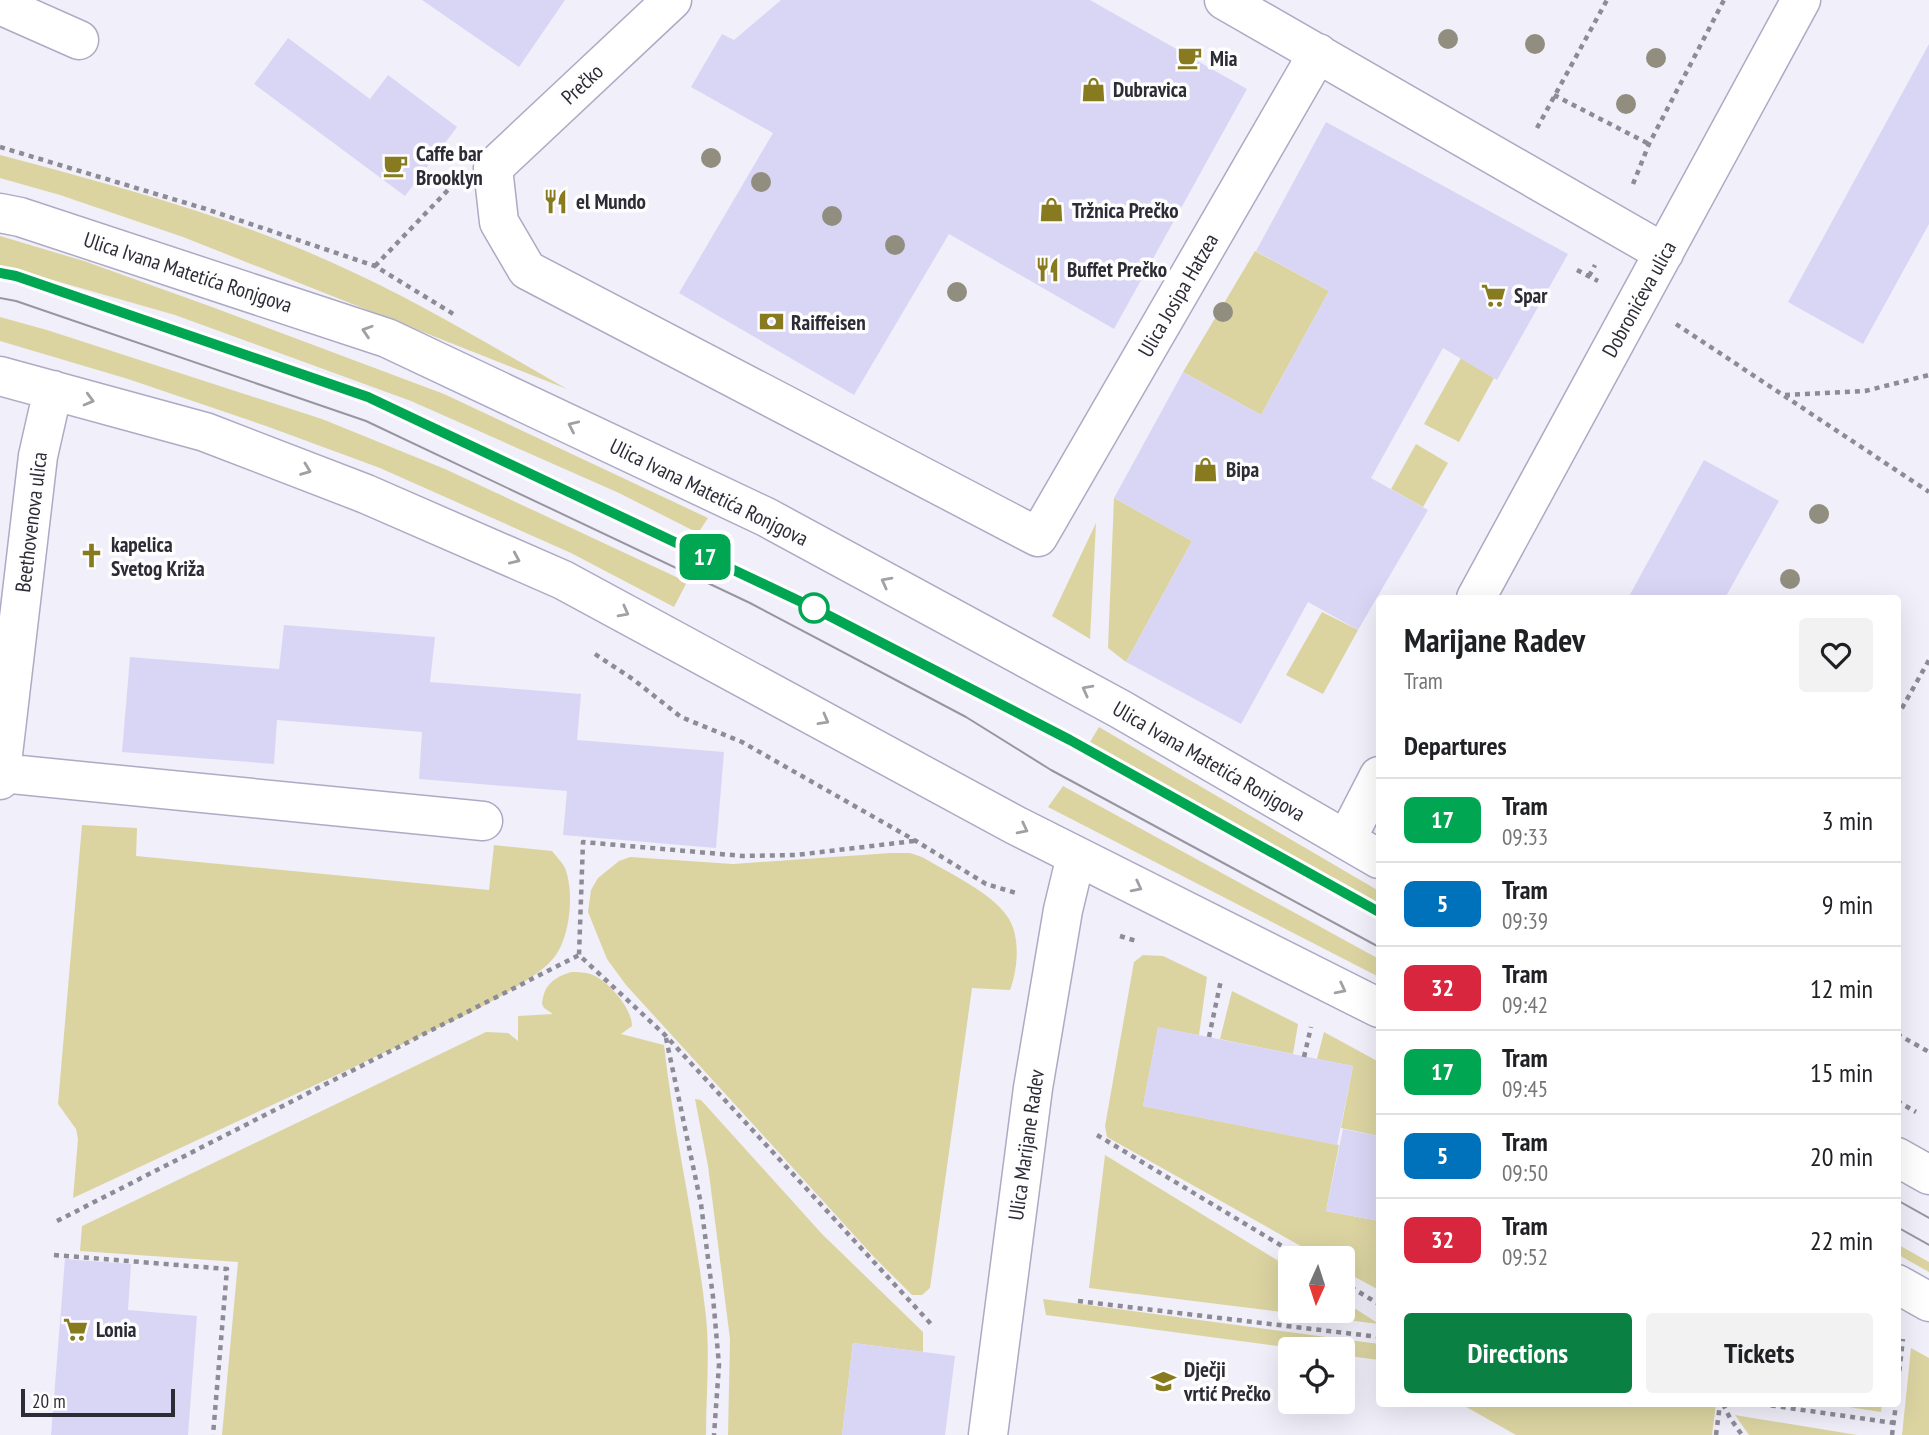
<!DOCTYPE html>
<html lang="en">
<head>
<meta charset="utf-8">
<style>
  body { margin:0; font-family:"PT Sans Narrow",sans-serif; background:#f2f2f2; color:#202124; height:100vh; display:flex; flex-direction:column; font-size:26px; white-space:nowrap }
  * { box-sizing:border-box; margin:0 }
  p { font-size:23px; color:#757577 }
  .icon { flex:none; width:38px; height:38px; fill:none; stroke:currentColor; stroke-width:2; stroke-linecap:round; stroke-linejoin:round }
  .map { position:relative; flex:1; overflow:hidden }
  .side { position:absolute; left:1376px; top:595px; width:525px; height:812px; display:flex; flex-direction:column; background:#fff; border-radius:7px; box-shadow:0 7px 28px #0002 }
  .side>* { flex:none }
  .badge { padding:0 14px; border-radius:10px; font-size:24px; line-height:46px }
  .needle { width:46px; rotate:183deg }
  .tools { position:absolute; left:1278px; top:1246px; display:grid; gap:14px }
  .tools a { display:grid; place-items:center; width:77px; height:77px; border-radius:7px; background:#fff; box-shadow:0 7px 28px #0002; font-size:35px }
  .scale { position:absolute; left:21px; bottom:18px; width:154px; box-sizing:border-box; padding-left:7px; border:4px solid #2d2c36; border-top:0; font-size:19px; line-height:24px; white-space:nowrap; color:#2d2c36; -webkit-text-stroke:5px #fefefe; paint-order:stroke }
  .map>.badge { position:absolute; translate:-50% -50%; box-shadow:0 0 0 4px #fff }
  h2 { padding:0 28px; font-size:26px; line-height:63px }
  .round { display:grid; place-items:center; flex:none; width:74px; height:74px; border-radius:7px; background:#f2f2f2 }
  .headline { display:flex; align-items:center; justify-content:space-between; height:119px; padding:0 28px }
  h1 { font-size:33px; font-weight:700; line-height:52px }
  .primary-button { display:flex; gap:14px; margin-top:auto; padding:14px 28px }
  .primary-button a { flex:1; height:80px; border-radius:7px; background:#0b8043; color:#fff; font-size:28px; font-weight:700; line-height:80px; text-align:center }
  .primary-button a+a { background:#f2f2f2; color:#202124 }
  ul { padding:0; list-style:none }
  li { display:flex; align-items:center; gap:21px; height:84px; padding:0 28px; border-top:2px solid #e0e0e0 }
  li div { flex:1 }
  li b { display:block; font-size:26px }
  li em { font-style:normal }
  li .badge { min-width:77px; font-weight:700; text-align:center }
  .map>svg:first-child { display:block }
</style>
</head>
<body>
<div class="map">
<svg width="1929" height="1435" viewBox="0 0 1929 1435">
  <rect width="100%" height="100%" fill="#f0effa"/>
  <!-- green -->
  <path fill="#dbd4a1" d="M0 155C113 185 227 215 333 263 414 299 490 345 567 389L183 237 60 195 0 178Z
    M0 236 84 261 212 307 444 394 708 518 698 533 619 493 411 401 175 315 0 265Z
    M1255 251 1329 291 1261 415 1183 372Z
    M0 317 47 330 322 419 445 469 687 582 674 607 571 553 380 468 266 426 128 379 0 341Z
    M1461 358 1494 378 1459 442 1424 424Z
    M1416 444 1448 463 1423 507 1391 489Z
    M1114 498 1192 541 1126 662 1108 648Z
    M1096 523 1090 639 1052 616Z
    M1322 612 1358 630 1323 694 1286 675Z
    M1099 727 1379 891V905L1090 742Z
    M1063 786 1379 959V977L1048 807Z
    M82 825 137 828 136 856 489 890 494 845 552 851C556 856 562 862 565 868 575 893 570 942 551 961 536 978 495 999 474 1011L73 1198 78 1139 76 1129 58 1104Z
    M891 853H910L922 857C947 872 991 892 1007 916 1021 935 1018 969 1010 990L972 988 930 1288 922 1295H912L875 1258 626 985 607 959 588 912 591 890 598 878 619 861 630 857 733 864Z
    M1143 955 1163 956 1207 977 1199 1035 1158 1028 1143 1106 1339 1145 1326 1211 1379 1221V1290L1342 1270V1258H1322L1107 1137 1105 1126 1134 962Z
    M571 972C578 972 586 972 593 975 609 982 632 1008 632 1026L621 1034 664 1045C674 1136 696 1225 706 1317 710 1355 706 1396 706 1435H222L238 1262 80 1251 82 1226 486 1032 508 1033 518 1041V1016L553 1014 544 1008 542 1004C544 985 553 978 571 972Z
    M1232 991 1298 1024 1293 1054 1220 1039Z
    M1324 1032 1379 1062V1136L1341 1128 1353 1066 1317 1059Z
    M695 1099 701 1100 822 1234 923 1332V1352L853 1343 842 1435H728L730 1339 708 1166Z
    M1105 1155 1290 1268V1311H1342V1300L1379 1324 1089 1288Z
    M1897 1244 1929 1262V1272L1897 1254Z
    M1043 1299 1379 1344V1360L1342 1355V1349H1299L1046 1315Z
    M1911 1348 1929 1358V1435H1902Z
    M1461 1404H1716L1712 1435H1516Z
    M1829 1404H1882L1881 1412Z
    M1735 1415 1857 1435H1749Z"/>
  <!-- building -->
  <path fill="#d9d6f5" d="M422 0H565L519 67Z
    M781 0H1090L1247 89 1114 329 949 234 854 395 679 293 773 133 691 87 722 34 734 40Z
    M288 38 370 99 388 75 457 127 405 196 254 84Z
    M1929 44V224L1863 344 1788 302Z
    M1326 122 1568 254 1497 380 1443 348 1371 478 1428 510 1358 630 1308 602 1241 724 1126 662 1192 541 1114 498 1183 372 1261 415 1329 291 1256 251Z
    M1704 460 1779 501 1725 598H1628Z
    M284 625 435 637 430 682 581 694 577 740 724 752 716 848 563 835 567 791 419 779 422 732 277 720 274 764 122 752 130 657 279 669Z
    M1158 1027 1353 1066 1337 1145 1143 1106Z
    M1343 1129 1379 1136V1221L1326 1211Z
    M65 1259 131 1264 128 1310 197 1316 188 1435H51Z
    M853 1343 955 1356 945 1435H842Z"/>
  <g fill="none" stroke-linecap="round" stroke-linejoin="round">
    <defs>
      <path id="minor" d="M672 0 493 168 499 222 527 270 1038 537 1318 53
        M1224 0 1664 253
        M0 5 79 40
        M0 213 20 217 387 338 766 517 1120 709 1379 859
        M0 376 205 432 366 494 563 580 1015 825 1379 1008
        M1476 598 1801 0
        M0 773 483 821
        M0 780 38 456 53 390
        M1346 840 1379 776
        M1897 1157 1929 1175
        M1897 1284 1929 1302
        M988 1435 1033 1088 1063 910 1076 856"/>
    </defs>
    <!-- minor casing -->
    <use href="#minor" stroke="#adaac4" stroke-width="41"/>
    <!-- path -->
    <path stroke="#8c8b96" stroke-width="4.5" stroke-dasharray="5 5" stroke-linecap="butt" d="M1554 95 1649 144
      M1537 128 1607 0
      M0 147 206 209 375 266 455 315
      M1633 184 1649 144 1724 0
      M375 266 448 190
      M1577 270 1598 281
      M1589 276 1595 265
      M1676 324 1929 492
      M1785 395 1865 391 1929 375
      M595 654 634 680 681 717 742 742 916 841 986 884 1016 893
      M1897 717 1929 660
      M914 841 796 855 743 856 583 842 579 955 665 1035 931 1324
      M1120 936 1136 941
      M1897 1034 1929 1052
      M1209 1037 1221 980
      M666 1038 701 1204 713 1297 719 1365 714 1435
      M1304 1057 1311 1027
      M1897 1101 1916 1112
      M1097 1135 1302 1258
      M57 1221 579 955
      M54 1255 227 1269 213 1435
      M1342 1282 1379 1304
      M1078 1301 1379 1337
      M1897 1391 1903 1339
      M1723 1404 1730 1418 1742 1435
      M1761 1404 1894 1423
      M1716 1435 1720 1404
      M1892 1435 1896 1404"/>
    <!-- minor -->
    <use href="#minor" stroke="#fff" stroke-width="38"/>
    <!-- tram -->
    <path stroke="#9796a0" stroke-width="2" d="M0 273 16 276 368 397 814 608 1070 740 1379 912
      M0 298 16 301 366 421 750 603 966 717 1051 770 1379 947
      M1897 1200 1929 1218
      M1897 1227 1929 1245"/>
  </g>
  <!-- trees -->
  <g fill="#928e7f">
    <circle cx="1448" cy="39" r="10"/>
    <circle cx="1535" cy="44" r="10"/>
    <circle cx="1656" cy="58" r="10"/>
    <circle cx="1626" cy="104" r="10"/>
    <circle cx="711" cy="158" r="10"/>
    <circle cx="761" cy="182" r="10"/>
    <circle cx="832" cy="216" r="10"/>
    <circle cx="895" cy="245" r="10"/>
    <circle cx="957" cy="292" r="10"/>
    <circle cx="1223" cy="312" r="10"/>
    <circle cx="1819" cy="514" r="10"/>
    <circle cx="1790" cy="579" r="10"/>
  </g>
  <!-- one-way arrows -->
  <defs><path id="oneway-chevron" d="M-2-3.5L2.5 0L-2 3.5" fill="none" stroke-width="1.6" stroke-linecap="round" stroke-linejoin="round" transform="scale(1.75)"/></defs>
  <g stroke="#a0a0a5">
    <use href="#oneway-chevron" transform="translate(367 331) rotate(-162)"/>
    <use href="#oneway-chevron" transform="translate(89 400) rotate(15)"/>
    <use href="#oneway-chevron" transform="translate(573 426) rotate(-155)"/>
    <use href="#oneway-chevron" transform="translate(306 470) rotate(21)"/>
    <use href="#oneway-chevron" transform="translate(515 559) rotate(24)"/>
    <use href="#oneway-chevron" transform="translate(886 582) rotate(-152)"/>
    <use href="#oneway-chevron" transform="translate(624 612) rotate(28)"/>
    <use href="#oneway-chevron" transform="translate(1087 690) rotate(-152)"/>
    <use href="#oneway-chevron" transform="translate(824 720) rotate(29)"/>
    <use href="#oneway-chevron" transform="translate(1023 829) rotate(27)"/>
    <use href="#oneway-chevron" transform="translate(1137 887) rotate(27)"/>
    <use href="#oneway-chevron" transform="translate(1341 989) rotate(27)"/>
  </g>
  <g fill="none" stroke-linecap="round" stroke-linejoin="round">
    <defs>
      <path id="line" d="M0 273 16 276 368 397 814 608 1070 740 1379 912"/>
    </defs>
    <!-- line casing -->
    <use href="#line" stroke="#fff" stroke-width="16"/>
    <!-- line -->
    <use href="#line" stroke="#00a651" stroke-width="10"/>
  </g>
  <!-- icons -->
  <defs>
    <symbol id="cafe-bare" viewBox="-9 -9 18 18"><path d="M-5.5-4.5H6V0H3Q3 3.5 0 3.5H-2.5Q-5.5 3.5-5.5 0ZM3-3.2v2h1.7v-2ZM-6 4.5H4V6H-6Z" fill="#877a1f" stroke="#fefefe" stroke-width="2.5" paint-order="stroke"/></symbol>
    <symbol id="shop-bare" viewBox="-9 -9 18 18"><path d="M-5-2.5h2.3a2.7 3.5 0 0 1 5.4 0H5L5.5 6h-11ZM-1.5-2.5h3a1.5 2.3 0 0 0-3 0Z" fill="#877a1f" stroke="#fefefe" stroke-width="2.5" paint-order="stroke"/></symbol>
    <symbol id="restaurant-bare" viewBox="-9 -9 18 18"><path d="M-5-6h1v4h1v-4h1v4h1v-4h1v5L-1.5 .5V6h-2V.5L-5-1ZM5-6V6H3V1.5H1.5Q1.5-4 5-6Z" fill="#877a1f" stroke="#fefefe" stroke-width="2.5" paint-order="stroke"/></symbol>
    <symbol id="supermarket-bare" viewBox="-9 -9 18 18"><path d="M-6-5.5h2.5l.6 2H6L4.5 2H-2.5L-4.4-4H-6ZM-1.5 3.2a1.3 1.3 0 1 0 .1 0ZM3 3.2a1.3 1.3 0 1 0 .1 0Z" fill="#877a1f" stroke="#fefefe" stroke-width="2.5" paint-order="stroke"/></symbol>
    <symbol id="bank-bare" viewBox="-9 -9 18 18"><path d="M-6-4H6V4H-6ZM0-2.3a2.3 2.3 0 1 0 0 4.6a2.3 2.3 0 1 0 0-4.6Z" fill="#877a1f" stroke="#fefefe" stroke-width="2.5" paint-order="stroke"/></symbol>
    <symbol id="church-bare" viewBox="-9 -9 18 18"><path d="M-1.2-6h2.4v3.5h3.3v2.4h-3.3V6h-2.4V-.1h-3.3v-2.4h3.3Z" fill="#877a1f" stroke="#fefefe" stroke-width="2.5" paint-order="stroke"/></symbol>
    <symbol id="school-bare" viewBox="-9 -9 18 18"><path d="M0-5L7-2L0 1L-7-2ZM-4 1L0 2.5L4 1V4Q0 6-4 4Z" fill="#877a1f" stroke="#fefefe" stroke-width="2.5" paint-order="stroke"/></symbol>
  </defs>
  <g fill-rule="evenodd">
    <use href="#cafe-bare" x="1172" y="40" width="35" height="35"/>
    <use href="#shop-bare" x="1076" y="72" width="35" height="35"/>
    <use href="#cafe-bare" x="378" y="148" width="35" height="35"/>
    <use href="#restaurant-bare" x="538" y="184" width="35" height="35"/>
    <use href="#shop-bare" x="1034" y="192" width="35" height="35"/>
    <use href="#restaurant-bare" x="1030" y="252" width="35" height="35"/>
    <use href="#supermarket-bare" x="1476" y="278" width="35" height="35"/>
    <use href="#bank-bare" x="754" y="304" width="35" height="35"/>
    <use href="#shop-bare" x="1188" y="452" width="35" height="35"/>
    <use href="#church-bare" x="74" y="538" width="35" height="35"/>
    <use href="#supermarket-bare" x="58" y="1312" width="35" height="35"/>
    <use href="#school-bare" x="1146" y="1364" width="35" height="35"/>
  </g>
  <!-- markers -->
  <circle fill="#fff" stroke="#00a651" stroke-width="3.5" cx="814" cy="608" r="14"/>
  <g text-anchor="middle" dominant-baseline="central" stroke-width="7" stroke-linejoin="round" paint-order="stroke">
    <!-- poi labels -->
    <g font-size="21" font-weight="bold" fill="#2d2c36" stroke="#fefefe" text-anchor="start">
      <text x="1210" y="58">Mia</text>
      <text x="1113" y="89">Dubravica</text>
      <text x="416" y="153">Caffe bar<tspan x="416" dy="24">Brooklyn</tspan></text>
      <text x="576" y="201">el Mundo</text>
      <text x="1072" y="210">Tržnica Prečko</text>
      <text x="1067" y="269">Buffet Prečko</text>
      <text x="1514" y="295">Spar</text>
      <text x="791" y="322">Raiffeisen</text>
      <text x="1226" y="469">Bipa</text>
      <text x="111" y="544">kapelica<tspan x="111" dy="24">Svetog Križa</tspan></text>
      <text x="96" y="1329">Lonia</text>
      <text x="1184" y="1369">Dječji<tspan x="1184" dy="24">vrtić Prečko</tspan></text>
    </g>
    <!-- street labels -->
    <g font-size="21" fill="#2d2c36" stroke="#fefefe">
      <text transform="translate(582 84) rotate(-43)">Prečko</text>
      <text transform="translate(188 272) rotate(18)">Ulica Ivana Matetića Ronjgova</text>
      <text transform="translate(1178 295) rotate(-60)">Ulica Josipa Hatzea</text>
      <text transform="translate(1639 299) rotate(-61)">Dobronićeva ulica</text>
      <text transform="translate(709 492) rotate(26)">Ulica Ivana Matetića Ronjgova</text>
      <text transform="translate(31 522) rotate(-83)">Beethovenova ulica</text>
      <text transform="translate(1209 761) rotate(30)">Ulica Ivana Matetića Ronjgova</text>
      <text transform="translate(1026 1145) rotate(-82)">Ulica Marijane Radev</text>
    </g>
  </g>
</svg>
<div class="tools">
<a><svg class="needle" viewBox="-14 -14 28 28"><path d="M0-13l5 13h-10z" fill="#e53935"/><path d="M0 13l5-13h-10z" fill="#757577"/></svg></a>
<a><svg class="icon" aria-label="locate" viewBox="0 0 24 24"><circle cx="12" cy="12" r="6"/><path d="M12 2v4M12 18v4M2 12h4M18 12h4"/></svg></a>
</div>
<div class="scale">20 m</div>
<b class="badge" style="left:705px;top:557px;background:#00a651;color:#fff">17</b>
<section class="side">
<div class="headline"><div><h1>Marijane Radev</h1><p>Tram</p></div><a class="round"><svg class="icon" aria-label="heart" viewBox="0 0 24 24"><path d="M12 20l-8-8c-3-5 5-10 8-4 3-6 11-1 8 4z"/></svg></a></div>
<h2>Departures</h2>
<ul>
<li><span class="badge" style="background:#00a651;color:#fff">17</span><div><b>Tram</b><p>09:33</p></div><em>3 min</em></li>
<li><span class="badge" style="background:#0072bc;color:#fff">5</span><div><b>Tram</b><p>09:39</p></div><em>9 min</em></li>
<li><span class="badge" style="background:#d7263d;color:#fff">32</span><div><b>Tram</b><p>09:42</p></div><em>12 min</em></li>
<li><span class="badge" style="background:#00a651;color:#fff">17</span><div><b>Tram</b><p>09:45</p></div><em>15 min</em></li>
<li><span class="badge" style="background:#0072bc;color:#fff">5</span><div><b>Tram</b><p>09:50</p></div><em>20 min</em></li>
<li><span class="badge" style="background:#d7263d;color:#fff">32</span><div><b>Tram</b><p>09:52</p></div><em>22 min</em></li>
</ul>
<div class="primary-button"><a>Directions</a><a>Tickets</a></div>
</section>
</div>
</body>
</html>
